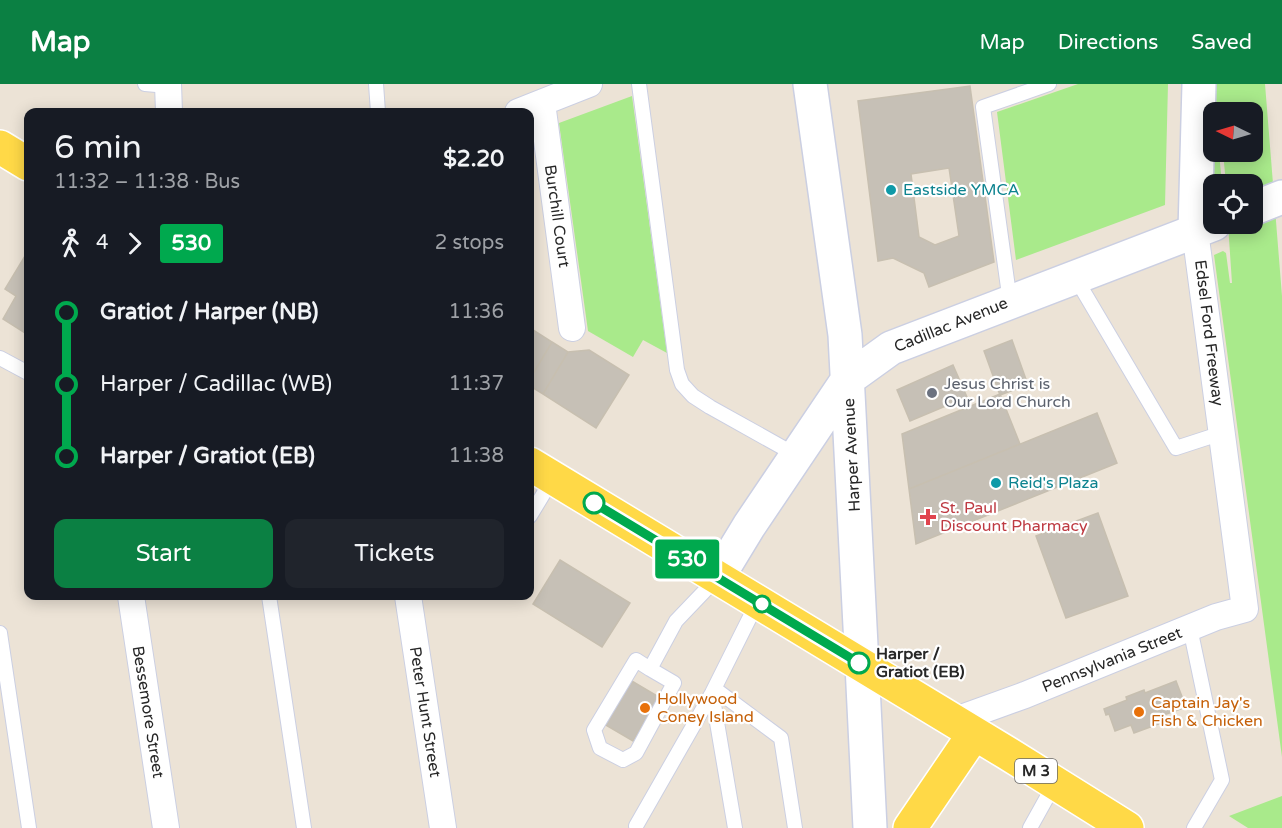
<!DOCTYPE html>
<html lang="en">
<head>
<meta charset="utf-8">
<style>
  body { margin:0; font-family:"Varela Round",sans-serif; background:#20242c; color:#f1f3f6; height:100vh; display:flex; flex-direction:column; font-size:22px; white-space:nowrap }
  * { box-sizing:border-box; margin:0 }
  p { font-size:20px; color:#9ea1a6 }
  .icon { flex:none; width:33px; height:33px; fill:none; stroke:currentColor; stroke-width:2; stroke-linecap:round; stroke-linejoin:round }
  .map { position:relative; flex:1; overflow:hidden }
  .sheet { position:absolute; left:24px; top:24px; width:510px; height:492px; display:flex; flex-direction:column; background:#171b24; border-radius:12px; box-shadow:0 3px 15px #0003 }
  .sheet>* { flex:none }
  .badge { padding:0 12px; border-radius:4px; font-size:21px; line-height:39px }
  .needle { width:39px; rotate:275deg }
  .fabs { position:absolute; left:1203px; top:18px; display:grid; gap:12px }
  .fabs a { display:grid; place-items:center; width:60px; height:60px; border-radius:12px; background:#171b24; box-shadow:0 3px 15px #0003; font-size:30px }
  .map>.badge { position:absolute; translate:-50% -50%; box-shadow:0 0 0 3px #fff }
  .legs { display:flex; align-items:center; gap:9px; height:66px; padding:0 30px; font-size:20px }
  .legs p { margin-inline-start:auto }
  .headline { display:flex; align-items:center; justify-content:space-between; height:102px; padding:0 30px }
  h1 { font-size:33px; font-weight:600; line-height:45px }
  .action { display:flex; gap:12px; margin-top:auto; padding:12px 30px }
  .action a { flex:1; height:69px; border-radius:12px; background:#0b8043; color:#fff; font-size:24px; font-weight:600; line-height:69px; text-align:center }
  .action a+a { background:#20242c; color:#f1f3f6 }
  ul { padding:0 30px; list-style:none }
  li { display:flex; align-items:center; gap:21px; height:72px; font-size:22px }
  li i { display:grid; place-items:center; width:9px; height:100%; margin:0 8px; background:currentColor }
  li i::after { content:''; width:15px; height:15px; margin:-8px; border:4px solid; border-radius:50%; background:#171b24 }
  li p { margin-inline-start:auto }
  li:first-child i { background:linear-gradient(#0000 50%,currentColor 0) }
  li:last-child i { background:linear-gradient(currentColor 50%,#0000 0) }
  header { display:flex; align-items:center; gap:36px; box-sizing:border-box; height:84px; padding:0 30px; background:#0b8043; color:#fff }
  header strong { font-size:28px }
  nav { display:flex; gap:33px; margin-inline-start:auto; font-size:21px }
  .map>svg:first-child { display:block }
</style>
</head>
<body>
<header>
<strong>Map</strong>
<nav><a>Map</a><a>Directions</a><a>Saved</a></nav>
</header>
<div class="map">
<svg width="1282" height="744" viewBox="0 0 1282 744">
  <rect width="100%" height="100%" fill="#ece3d6"/>
  <!-- green -->
  <path fill="#a9ea8b" d="M1078 0H1168L1165 121 1016 176 997 28Z
    M1213 0H1265L1282 212V673L1214 171 1223 167 1226 169 1230 199H1232L1228 140H1252V100H1226L1223 68H1252V28H1214V68H1219L1222 100H1214L1213 104 1206 106Z
    M632 12 667 269 643 256 633 273 588 247 559 39Z
    M1282 712V744H1248L1229 732Z"/>
  <!-- building -->
  <path fill="#c6c0b6" stroke="#c7bfb0" stroke-width="1.5" fill-rule="evenodd" d="M970 2 994 178 929 203 924 189 893 174 878 177 858 17ZM949 84 959 152 935 161 919 153 911 90Z
    M28 167V243L25 249 3 235 16 212 5 205Z
    M533 246 552 258 530 295V252Z
    M1012 256 1028 301 1000 311 984 267Z
    M552 258 568 268 543 310 530 302V295Z
    M589 266 629 291 596 344 543 310 568 268Z
    M953 281 967 313 910 337 897 306Z
    M1000 310 1020 360 909 405 902 350Z
    M1097 329 1117 379 916 460 909 405Z
    M1098 429 1128 512 1066 534 1036 452Z
    M560 476 630 519 602 563 533 520Z
    M630 596 659 613 633 657 604 640Z
    M1176 597 1186 623 1158 633 1161 639 1134 649 1131 641 1115 647 1109 630 1106 631 1104 625 1127 616 1126 613 1144 606 1145 609Z"/>
  <g fill="none" stroke-linecap="round" stroke-linejoin="round">
    <defs>
      <path id="service" d="M145 0 168 2
        M376 0 378 28
        M639 0 677 286 682 300 693 312 710 323 796 371
        M1075 193 1176 364 1222 349
        M1010 218 983 23 1049 0
        M0 274 28 289
        M530 432 553 394
        M269 512 304 744
        M1190 544 1222 696 1194 744
        M0 549 29 744
        M650 585 674 599 636 669 623 676 600 664 594 646 636 576 650 585 676 537 718 493
        M715 605 781 654 795 744
        M712 609 735 744
        M636 742 712 609 758 517
        M1030 744 1055 699"/>
      <path id="minor" d="M168 0 169 28
        M542 19 572 244
        M518 28 589 0
        M131 512 166 744
        M408 512 443 744
        M953 637 1025 611 1216 533 1245 525 1195 147"/>
      <path id="tertiary" d="M1195 147 1199 0
        M862 581 870 744"/>
      <path id="secondary" d="M810 0 845 251 862 581
        M1252 125 1282 113
        M718 493 749 442 848 295 891 264 1214 140"/>
      <path id="primary" d="M0 63 28 80
        M530 380 1007 669 1127 744
        M910 744 974 650"/>
    </defs>
    <!-- service casing -->
    <use href="#service" stroke="#cbcfe2" stroke-width="16"/>
    <!-- minor casing -->
    <use href="#minor" stroke="#cbcfe2" stroke-width="28"/>
    <!-- tertiary casing -->
    <use href="#tertiary" stroke="#cbcfe2" stroke-width="36"/>
    <!-- secondary casing -->
    <use href="#secondary" stroke="#cbcfe2" stroke-width="36"/>
    <!-- primary casing -->
    <use href="#primary" stroke="#fff" stroke-width="36"/>
    <!-- service -->
    <use href="#service" stroke="#fff" stroke-width="14"/>
    <!-- minor -->
    <use href="#minor" stroke="#fff" stroke-width="26"/>
    <!-- tertiary -->
    <use href="#tertiary" stroke="#fff" stroke-width="33"/>
    <!-- secondary -->
    <use href="#secondary" stroke="#fff" stroke-width="33"/>
    <!-- primary -->
    <use href="#primary" stroke="#ffd947" stroke-width="33"/>
  </g>
  <g fill="none" stroke-linecap="round" stroke-linejoin="round">
    <defs>
      <path id="line-1" d="M594 419 859 579"/>
    </defs>
    <!-- line-1 casing -->
    <use href="#line-1" stroke="#fff" stroke-width="14"/>
    <!-- line-1 -->
    <use href="#line-1" stroke="#00a94e" stroke-width="9"/>
  </g>
  <!-- markers -->
  <g fill="#0f9aa8" stroke="#fff" stroke-width="2">
    <circle cx="891" cy="106" r="6"/>
    <circle cx="996" cy="399" r="6"/>
  </g>
  <circle fill="#6b7280" stroke="#fff" stroke-width="2" cx="932" cy="309" r="6"/>
  <g fill="#fff" stroke="#00a94e" stroke-width="3">
    <circle cx="594" cy="419" r="10"/>
    <circle cx="762" cy="520" r="8"/>
    <circle cx="859" cy="579" r="10"/>
  </g>
  <path fill="#e0444e" stroke="#fff" stroke-width="2" d="M925 424h6v6h6v6h-6v6h-6v-6h-6v-6h6z"/>
  <g fill="#e8710a" stroke="#fff" stroke-width="2">
    <circle cx="645" cy="624" r="6"/>
    <circle cx="1139" cy="628" r="6"/>
  </g>
  <g text-anchor="middle" dominant-baseline="central" stroke-width="4.5" stroke-linejoin="round" paint-order="stroke">
    <!-- shield labels -->
    <rect fill="#fff" stroke="#686868" stroke-width="1.5" x="1015" y="675" width="42" height="24" rx="4.5"/>
    <g font-size="15" font-weight="bold" fill="#272727">
      <text x="1036" y="687">M 3</text>
    </g>
    <!-- culture labels -->
    <g font-size="16" fill="#0d838f" stroke="#fff" text-anchor="start">
      <text x="903" y="106">Eastside YMCA</text>
      <text x="1008" y="399">Reid's Plaza</text>
    </g>
    <!-- street labels -->
    <g font-size="16" fill="#272727" stroke="#fff">
      <text transform="translate(557 132) rotate(82)">Burchill Court</text>
      <text transform="translate(951 241) rotate(-22)">Cadillac Avenue</text>
      <text transform="translate(1209 249) rotate(83)">Edsel Ford Freeway</text>
      <text transform="translate(852 371) rotate(-93)">Harper Avenue</text>
      <text transform="translate(1112 576) rotate(-22)">Pennsylvania Street</text>
      <text transform="translate(148 628) rotate(81)">Bessemore Street</text>
      <text transform="translate(425 628) rotate(81)">Peter Hunt Street</text>
    </g>
    <!-- worship labels -->
    <g font-size="16" fill="#5b616d" stroke="#fff" text-anchor="start">
      <text x="944" y="300">Jesus Christ is<tspan x="944" dy="18">Our Lord Church</tspan></text>
    </g>
    <!-- health labels -->
    <g font-size="16" fill="#be3a42" stroke="#fff" text-anchor="start">
      <text x="940" y="424">St. Paul<tspan x="940" dy="18">Discount Pharmacy</tspan></text>
    </g>
    <!-- stop labels -->
    <g font-size="16" font-weight="bold" fill="#272727" stroke="#fff" text-anchor="start">
      <text x="876" y="570">Harper /<tspan x="876" dy="18">Gratiot (EB)</tspan></text>
    </g>
    <!-- food labels -->
    <g font-size="16" fill="#c56008" stroke="#fff" text-anchor="start">
      <text x="657" y="615">Hollywood<tspan x="657" dy="18">Coney Island</tspan></text>
      <text x="1151" y="619">Captain Jay's<tspan x="1151" dy="18">Fish &amp; Chicken</tspan></text>
    </g>
  </g>
</svg>
<div class="fabs">
<a><svg class="needle" viewBox="-14 -14 28 28"><path d="M0-13l5 13h-10z" fill="#e53935"/><path d="M0 13l5-13h-10z" fill="#9ea1a6"/></svg></a>
<a><svg class="icon" aria-label="locate" viewBox="0 0 24 24"><circle cx="12" cy="12" r="6"/><path d="M12 2v4M12 18v4M2 12h4M18 12h4"/></svg></a>
</div>
<b class="badge" style="left:687px;top:475px;background:#00a94e;color:#fff">530</b>
<section class="sheet">
<div class="headline"><div><h1>6 min</h1><p>11:32 – 11:38 · Bus</p></div><b>$2.20</b></div>
<div class="legs"><svg class="icon" aria-label="walk" viewBox="0 0 24 24"><circle cx="13" cy="4" r="2"/><path d="M13 8l-2 6 4 7M11 14l-3 7M7 12l3-4h3l4 4"/></svg>4<svg class="icon" aria-label="forward" viewBox="0 0 24 24"><path d="M9 5l7 7-7 7"/></svg><b class="badge" style="background:#00a94e;color:#fff">530</b><p>2 stops</p></div>
<ul>
<li><i style="color:#00a94e"></i><b>Gratiot / Harper (NB)</b><p>11:36</p></li>
<li><i style="color:#00a94e"></i><span>Harper / Cadillac (WB)</span><p>11:37</p></li>
<li><i style="color:#00a94e"></i><b>Harper / Gratiot (EB)</b><p>11:38</p></li>
</ul>
<div class="action"><a>Start</a><a>Tickets</a></div>
</section>
</div>
</body>
</html>
